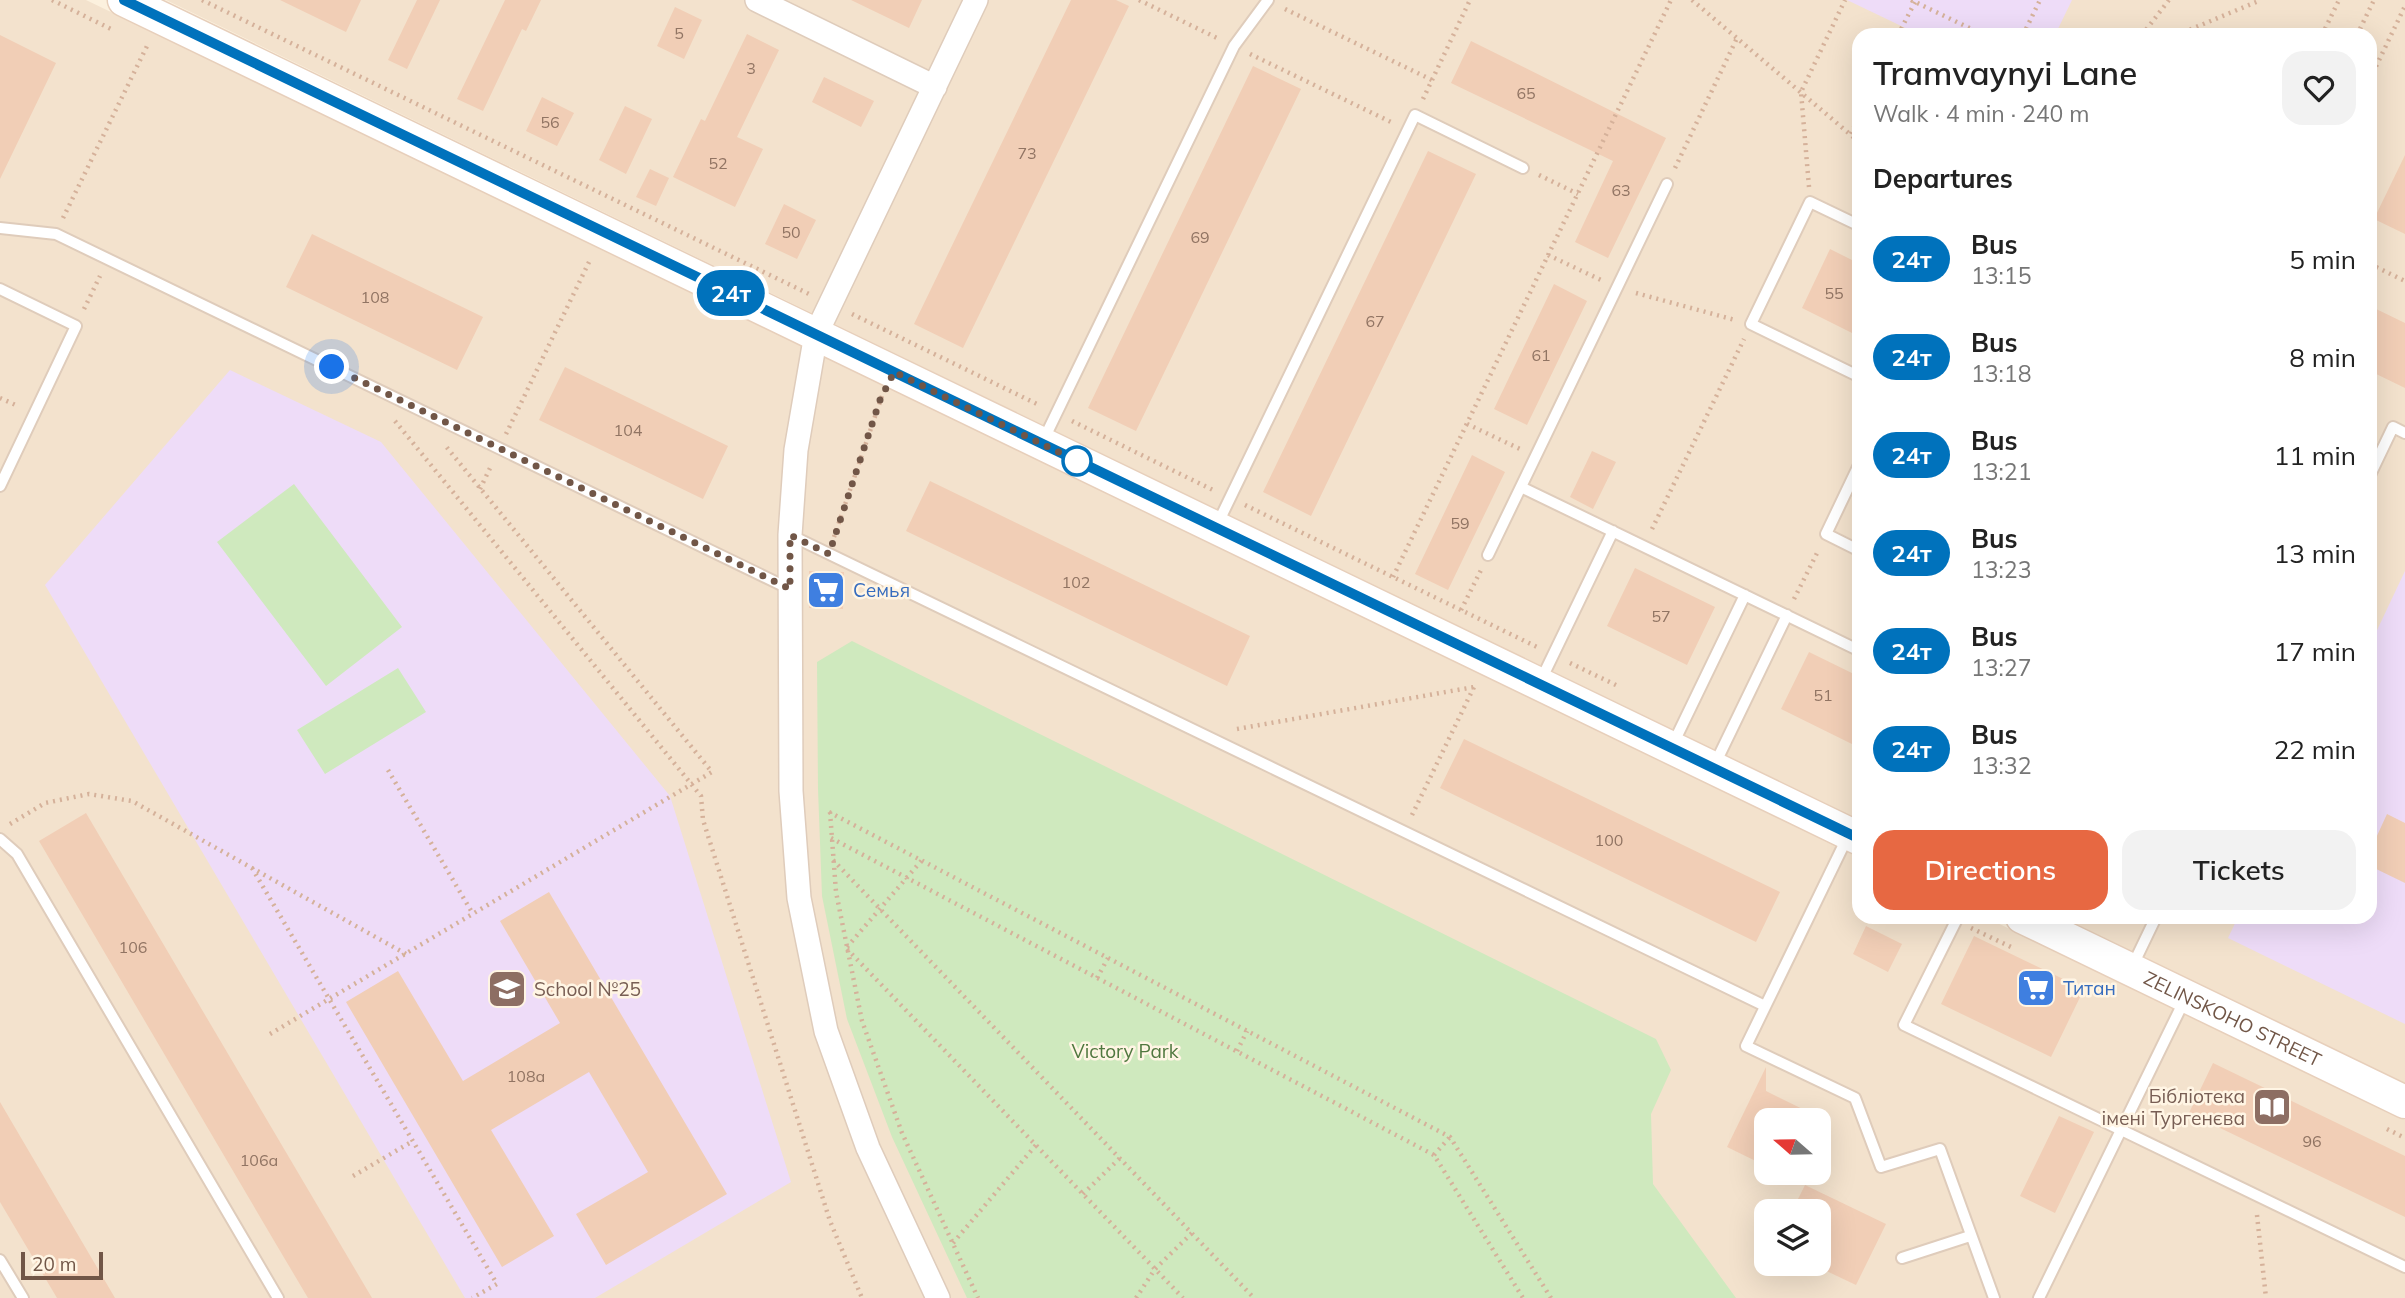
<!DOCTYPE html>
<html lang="en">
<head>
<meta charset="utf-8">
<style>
  body { margin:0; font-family:Mulish,sans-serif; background:#f2f2f2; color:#222; height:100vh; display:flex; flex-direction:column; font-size:26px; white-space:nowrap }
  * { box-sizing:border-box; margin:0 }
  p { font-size:23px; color:#767676 }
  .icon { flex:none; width:38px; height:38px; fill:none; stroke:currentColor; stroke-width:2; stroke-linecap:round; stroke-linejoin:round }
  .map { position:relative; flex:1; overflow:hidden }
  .drawer { position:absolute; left:1852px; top:28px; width:525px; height:896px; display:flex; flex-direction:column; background:#fff; border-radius:21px; box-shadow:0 7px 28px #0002 }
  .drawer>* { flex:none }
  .badge { padding:0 14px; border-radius:23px; font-size:24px; line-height:46px }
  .needle { width:46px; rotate:290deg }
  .tools { position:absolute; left:1754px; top:1108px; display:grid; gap:14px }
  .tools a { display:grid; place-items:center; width:77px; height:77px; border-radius:14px; background:#fff; box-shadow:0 7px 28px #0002; font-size:35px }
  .scale { position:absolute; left:21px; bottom:18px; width:82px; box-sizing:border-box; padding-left:7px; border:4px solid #715647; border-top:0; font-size:19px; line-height:24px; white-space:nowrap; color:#715647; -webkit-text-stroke:5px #fff5e4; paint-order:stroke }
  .you { position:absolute; width:35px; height:35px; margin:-18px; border:5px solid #fff; border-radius:50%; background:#1a73e8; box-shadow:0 0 0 10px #1a73e833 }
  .map>.badge { position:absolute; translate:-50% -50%; box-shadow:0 0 0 4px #fff }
  h2 { padding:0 21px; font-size:26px; line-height:63px }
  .round { display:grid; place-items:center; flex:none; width:74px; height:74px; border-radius:21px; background:#f2f2f2 }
  .head { display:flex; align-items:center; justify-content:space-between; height:119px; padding:0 21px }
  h1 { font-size:33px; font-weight:600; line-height:52px }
  .action { display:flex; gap:14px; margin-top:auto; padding:14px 21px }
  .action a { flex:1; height:80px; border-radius:21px; background:#e76842; color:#fff; font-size:28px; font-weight:600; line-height:80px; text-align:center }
  .action a+a { background:#f2f2f2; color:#222 }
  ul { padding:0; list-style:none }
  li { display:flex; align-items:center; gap:21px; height:98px; padding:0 21px }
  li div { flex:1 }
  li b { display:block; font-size:26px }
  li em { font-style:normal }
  li .badge { min-width:77px; font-weight:700; text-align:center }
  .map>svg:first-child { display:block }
</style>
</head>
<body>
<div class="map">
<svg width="2405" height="1298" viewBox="0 0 2405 1298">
  <rect width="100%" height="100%" fill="#fcf1de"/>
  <!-- residential -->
  <path fill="#f3e2cd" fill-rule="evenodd" d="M0 0H86L1858 856V917H1985L2405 1120V1298H0ZM1766 1120H1818V1172H1766ZM1766 1211H1818V1264H1766Z
    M166 0H2405V1084L2060 917H2370V35H1858V820Z"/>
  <!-- education -->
  <path fill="#eedcf8" d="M1847 0H2072L2055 35H1920Z
    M230 370 381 442 670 796 791 1182 595 1298H465L45 585Z
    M2405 571V1024L2228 938 2238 917H2370V645Z"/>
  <!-- green -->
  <path fill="#cfe9be" d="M294 484 402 627 326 686 217 542Z
    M852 641 1656 1039 1671 1070 1651 1114 1653 1184 1736 1298H967L892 1137 847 1019 822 896 818 789 817 662Z
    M398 668 426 712 325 774 297 730Z"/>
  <!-- building -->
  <path fill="#f1ceb6" d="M280 0H361L346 32Z
    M417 0H440L407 69 388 60Z
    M505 0H541L526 31 522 29 483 111 457 99Z
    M851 0H922L909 28Z
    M1071 0H1116L1129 6 963 348 914 324Z
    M675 7 702 20 684 59 657 46Z
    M747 34 779 50 737 137 763 149 735 207 673 177 701 119 705 121Z
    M0 35 56 63 0 179Z
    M1471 41 1666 138 1608 258 1575 242 1613 161 1451 83Z
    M1253 66 1301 89 1136 431 1088 408Z
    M824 77 874 101 861 127 812 102Z
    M542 97 574 113 557 146 526 131Z
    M625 106 652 119 626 174 599 160Z
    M1428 151 1476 174 1311 516 1263 492Z
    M2405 155V234L2374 219Z
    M650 169 669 178 656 206 636 197Z
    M784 204 816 220 797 259 765 244Z
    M312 234 483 317 457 370 286 287Z
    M1830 249 1858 263V336L1802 308Z
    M1554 284 1587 301 1527 425 1494 409Z
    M2370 306 2405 323V388L2370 371Z
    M565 367 728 446 703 499 539 420Z
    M1592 451 1616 462 1593 509 1570 497Z
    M1472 455 1505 472 1448 590 1415 574Z
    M930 481 1250 636 1227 686 906 531Z
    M1635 568 1715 607 1687 665 1607 626Z
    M809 571 844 572 843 609 809 608Z
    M1809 652 1858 676V747L1781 709Z
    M1464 739 1780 892 1756 942 1440 788Z
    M86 813 211 1025 372 1298H308L273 1239 39 841Z
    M2387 814 2405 823V883L2370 866V851Z
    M549 892 727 1194 606 1265 576 1214 648 1172 589 1072 491 1130 554 1236 502 1267 346 1002 398 971 463 1081 560 1023 500 921Z
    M1866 926 1902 944 1888 972 1853 954Z
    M1974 936 2084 989 2051 1057 1941 1004Z
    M2213 1063 2405 1156V1217L2189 1113Z
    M1766 1067V1091L1825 1120H1766V1166L1727 1147Z
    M0 1102 115 1298H57L0 1202Z
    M2059 1116 2094 1132 2055 1213 2020 1196Z
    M1805 1185 1886 1224 1856 1285 1818 1267V1211H1792Z"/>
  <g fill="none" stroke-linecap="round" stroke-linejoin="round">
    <defs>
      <path id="lane" d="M1858 225 1810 202 1751 324 1858 376
        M0 228 56 234 790 589
        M0 289 76 326 0 486
        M1043 441 1234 46 1268 0
        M1858 467 1826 534 1858 550
        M2370 475 2393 427 2405 433
        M1521 487 1858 650
        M1217 525 1415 115 1523 168
        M790 535 1765 1006
        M1488 555 1667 184
        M1541 680 1613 531
        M1673 744 1745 595
        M1715 764 1787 615
        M1848 836 1746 1046 1855 1098 1881 1167 1940 1149 1994 1298
        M0 839 17 854 278 1298
        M1958 917 1904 1025 2405 1267
        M2132 967 2156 917
        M1902 1258 1970 1236
        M0 1260 23 1298
        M2039 1298 2185 999"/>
      <path id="street" d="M757 0 935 87
        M938 1298 868 1148 826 1031 799 898 791 791 790 535 796 450 816 334 976 0"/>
      <g id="secondary">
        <path d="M124 0 1858 838"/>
        <path id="s1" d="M2022 917 2405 1102"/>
      </g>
    </defs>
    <!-- lane casing -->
    <use href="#lane" stroke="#dfccbb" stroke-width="14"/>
    <!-- street casing -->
    <use href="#street" stroke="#dfccbb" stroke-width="26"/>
    <!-- secondary casing -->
    <use href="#secondary" stroke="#e7cfbb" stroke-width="35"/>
    <!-- path -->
    <path stroke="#d5b19a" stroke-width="4.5" stroke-dasharray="2 5" stroke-linecap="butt" d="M52 0 111 29
      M202 0 809 294
      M1139 0 1217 38
      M1692 0 1858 141
      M1911 0 1984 35
      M1285 9 1432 80
      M1898 35 1915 2
      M2023 35 2040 0
      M2142 35 2169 0
      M2177 35 2261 0
      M2322 35 2339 0
      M2357 35 2374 0
      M1250 54 1393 123
      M2370 79 2405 6
      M1423 99 1470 0
      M1851 134 1858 118
      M1675 168 1737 38
      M1539 175 1578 194
      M1809 187 1801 92 1845 0
      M63 218 147 46
      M1548 255 1601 280
      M2370 264 2405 281
      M1636 293 1735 320
      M84 309 100 276
      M852 314 1039 405
      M0 398 18 406
      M395 421 701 796 703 820 830 1221 862 1298
      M1072 421 1215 491
      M1467 424 1520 449
      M506 434 590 260
      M480 489 492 464
      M1245 505 1537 647
      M1652 529 1744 339
      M834 537 882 396
      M1393 577 1671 0
      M1794 599 1818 551
      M1461 610 1481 570
      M1570 663 1618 686
      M1237 729 1474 687
      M388 770 473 914
      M829 812 1450 1137 1551 1298
      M830 812 836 892 862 1021 902 1133 978 1298
      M1412 815 1474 687
      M10 824 45 803 89 794 132 801 406 954
      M831 838 1434 1155 1523 1298
      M833 860 1254 1298
      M252 868 497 1284 472 1298
      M1971 928 2011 947
      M847 947 922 860
      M847 949 1183 1298
      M1097 978 1108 958
      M270 1034 712 772 444 444
      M1237 1051 1247 1031
      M2387 1129 2405 1138
      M1434 1155 1450 1137
      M353 1176 413 1141
      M1083 1194 1120 1158
      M2257 1215 2266 1298
      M953 1243 1036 1145
      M1136 1298 1155 1269 1192 1233"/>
    <!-- lane -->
    <use href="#lane" stroke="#fff" stroke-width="10"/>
    <!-- street -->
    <use href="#street" stroke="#fff" stroke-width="23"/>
    <!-- secondary -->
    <use href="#secondary" stroke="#fff" stroke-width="32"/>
  </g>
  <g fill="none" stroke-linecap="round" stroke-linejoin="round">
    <defs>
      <path id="line" d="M124 0 1858 838"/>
    </defs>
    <!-- line casing -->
    <use href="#line" stroke="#fff" stroke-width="16"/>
    <!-- line -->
    <use href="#line" stroke="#0072bc" stroke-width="10"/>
    <!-- walk -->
    <path stroke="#715647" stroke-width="7" stroke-dasharray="0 12.6" d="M332 367 790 589V535L829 554 880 400 894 372 1077 461"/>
  </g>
  <!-- icons -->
  <defs>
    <symbol id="supermarket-square" viewBox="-11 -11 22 22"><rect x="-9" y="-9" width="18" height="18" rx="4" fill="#3f7fe0" stroke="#fff5e4"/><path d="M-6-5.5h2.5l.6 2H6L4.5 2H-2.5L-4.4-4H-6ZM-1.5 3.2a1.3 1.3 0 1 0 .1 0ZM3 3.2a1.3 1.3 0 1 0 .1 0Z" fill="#fff"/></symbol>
    <symbol id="school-square" viewBox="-11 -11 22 22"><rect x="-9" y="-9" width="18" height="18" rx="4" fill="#8d6e63" stroke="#fff5e4"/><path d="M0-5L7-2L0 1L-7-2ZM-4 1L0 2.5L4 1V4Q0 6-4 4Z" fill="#fff"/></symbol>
    <symbol id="library-square" viewBox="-11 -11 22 22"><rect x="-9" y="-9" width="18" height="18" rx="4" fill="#8d6e63" stroke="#fff5e4"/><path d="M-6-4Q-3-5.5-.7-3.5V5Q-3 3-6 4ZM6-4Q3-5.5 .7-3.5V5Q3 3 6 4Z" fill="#fff"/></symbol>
  </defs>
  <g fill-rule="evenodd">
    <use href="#supermarket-square" x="804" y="568" width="44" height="44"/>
    <use href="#supermarket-square" x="2014" y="966" width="44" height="44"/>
    <use href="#school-square" x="485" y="967" width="44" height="44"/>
    <use href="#library-square" x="2250" y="1085" width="44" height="44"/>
  </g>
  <!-- markers -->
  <circle fill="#fff" stroke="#0072bc" stroke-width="3.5" cx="1077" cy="461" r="14"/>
  <g text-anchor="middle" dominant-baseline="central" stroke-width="5" stroke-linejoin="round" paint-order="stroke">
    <!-- number labels -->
    <g font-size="16" fill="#917463">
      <text x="679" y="33">5</text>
      <text x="751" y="68">3</text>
      <text x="1526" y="93">65</text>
      <text x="550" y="122">56</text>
      <text x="1027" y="153">73</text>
      <text x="718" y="163">52</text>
      <text x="1621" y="190">63</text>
      <text x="791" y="232">50</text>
      <text x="1200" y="237">69</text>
      <text x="1834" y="293">55</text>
      <text x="375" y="297">108</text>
      <text x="1375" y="321">67</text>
      <text x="1541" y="355">61</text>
      <text x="628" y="430">104</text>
      <text x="1460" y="523">59</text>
      <text x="1076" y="582">102</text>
      <text x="1661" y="616">57</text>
      <text x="1823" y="695">51</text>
      <text x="1609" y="840">100</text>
      <text x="133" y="947">106</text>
      <text x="526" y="1076">108а</text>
      <text x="2312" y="1141">96</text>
      <text x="259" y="1160">106а</text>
    </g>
    <!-- shop labels -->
    <g font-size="19" fill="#366cbe" stroke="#fff5e4" text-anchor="start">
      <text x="853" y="590">Семья</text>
      <text x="2063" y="988">Титан</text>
    </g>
    <!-- education labels -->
    <g font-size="19" fill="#785e54" stroke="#fff5e4" text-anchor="start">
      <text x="534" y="989">School №25</text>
      <text x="2245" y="1096" text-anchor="end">Бібліотека<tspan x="2245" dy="22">імені Тургенєва</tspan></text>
    </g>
    <!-- street labels -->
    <g font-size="19" fill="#715647" stroke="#fff5e4">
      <text stroke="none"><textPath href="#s1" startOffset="234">ZELINSKOHO STREET</textPath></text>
    </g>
    <!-- park labels -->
    <g font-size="19" fill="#50783f" stroke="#fff5e4">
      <text x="1125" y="1051">Victory Park</text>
    </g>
  </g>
</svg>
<div class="tools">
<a><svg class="needle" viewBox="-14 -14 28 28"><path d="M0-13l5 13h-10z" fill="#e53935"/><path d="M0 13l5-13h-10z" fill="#767676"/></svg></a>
<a><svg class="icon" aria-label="layers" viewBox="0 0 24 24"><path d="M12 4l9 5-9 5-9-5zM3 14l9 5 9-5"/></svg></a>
</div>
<div class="scale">20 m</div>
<div class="you" style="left:332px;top:367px"></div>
<b class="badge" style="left:731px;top:293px;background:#0072bc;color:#fff">24т</b>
<section class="drawer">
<div class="head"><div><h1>Tramvaynyi Lane</h1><p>Walk · 4 min · 240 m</p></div><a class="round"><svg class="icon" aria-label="heart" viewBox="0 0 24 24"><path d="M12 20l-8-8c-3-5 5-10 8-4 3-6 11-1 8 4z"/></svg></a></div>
<h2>Departures</h2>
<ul>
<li><span class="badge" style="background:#0072bc;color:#fff">24т</span><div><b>Bus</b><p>13:15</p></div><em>5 min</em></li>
<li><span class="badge" style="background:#0072bc;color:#fff">24т</span><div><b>Bus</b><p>13:18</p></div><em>8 min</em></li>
<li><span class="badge" style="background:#0072bc;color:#fff">24т</span><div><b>Bus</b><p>13:21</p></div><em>11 min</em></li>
<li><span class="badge" style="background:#0072bc;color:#fff">24т</span><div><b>Bus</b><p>13:23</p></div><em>13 min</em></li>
<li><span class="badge" style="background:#0072bc;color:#fff">24т</span><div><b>Bus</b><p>13:27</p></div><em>17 min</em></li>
<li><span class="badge" style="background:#0072bc;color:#fff">24т</span><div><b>Bus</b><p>13:32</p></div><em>22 min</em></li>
</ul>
<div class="action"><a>Directions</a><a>Tickets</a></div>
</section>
</div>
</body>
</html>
